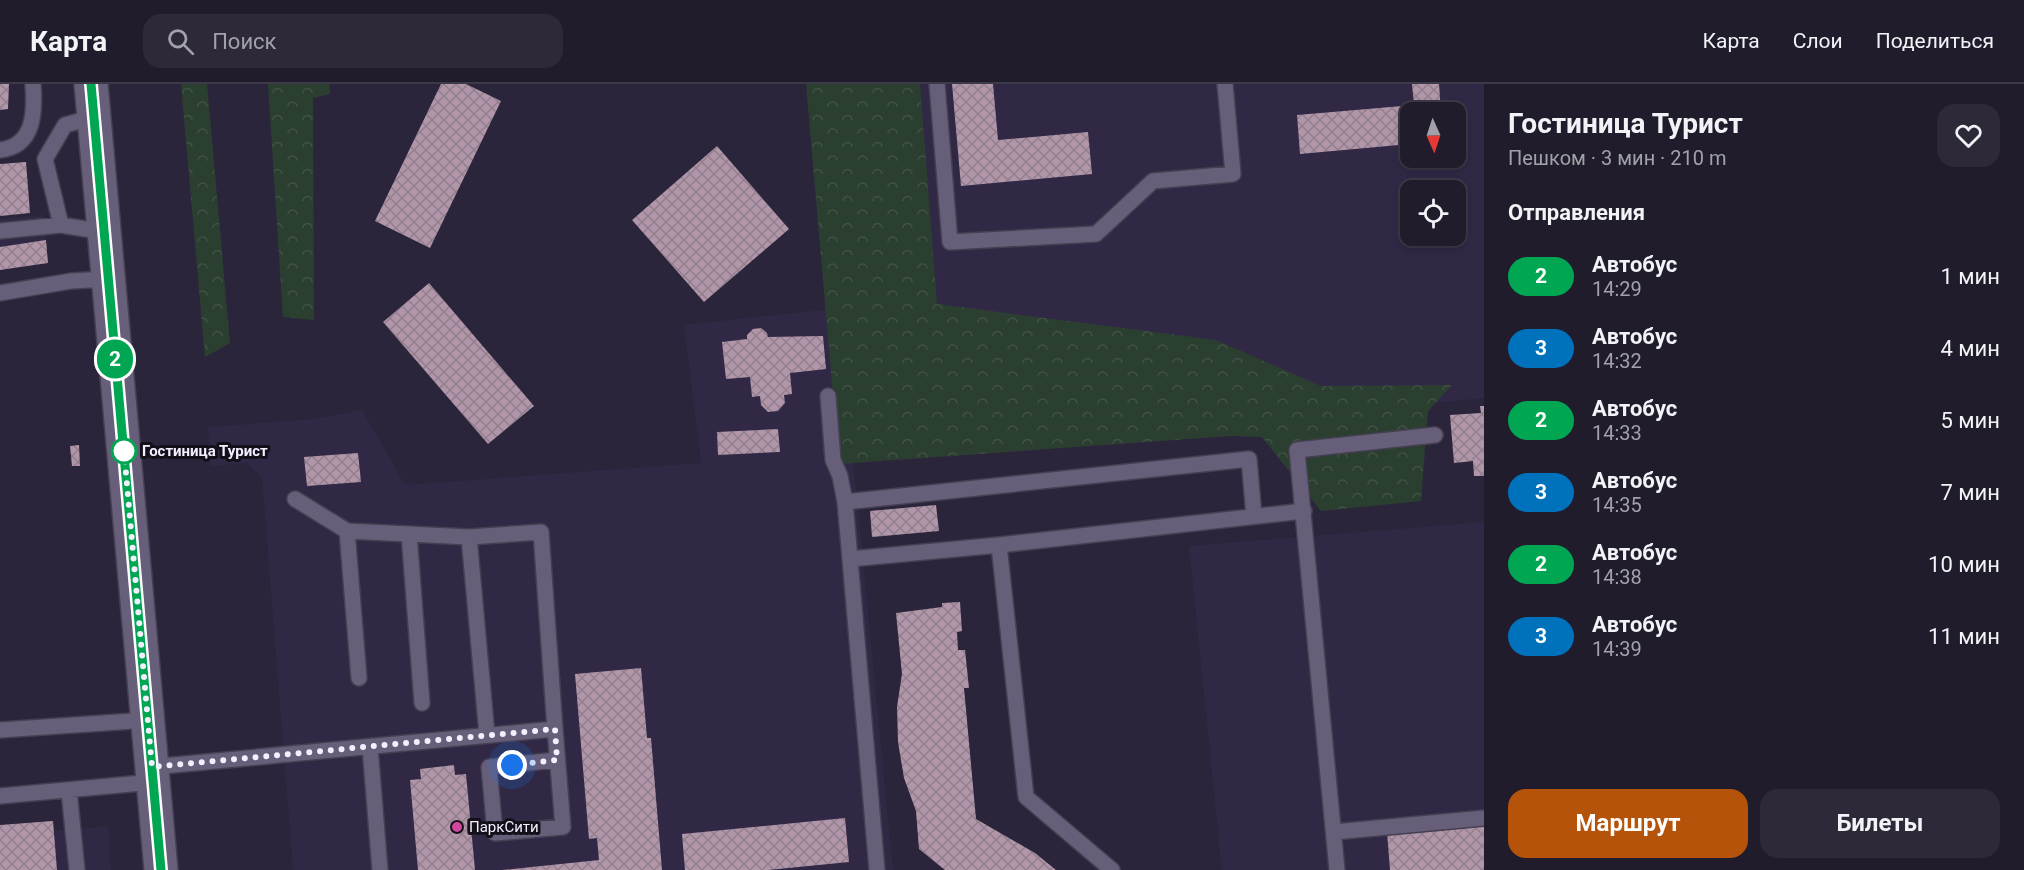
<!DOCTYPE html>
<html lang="ru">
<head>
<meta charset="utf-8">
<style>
  body { margin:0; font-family:Roboto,sans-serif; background:#2d2938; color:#f1f3f6; height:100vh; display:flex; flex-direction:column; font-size:22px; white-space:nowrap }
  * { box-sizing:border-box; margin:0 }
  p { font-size:20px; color:#a2a1a9 }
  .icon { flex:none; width:33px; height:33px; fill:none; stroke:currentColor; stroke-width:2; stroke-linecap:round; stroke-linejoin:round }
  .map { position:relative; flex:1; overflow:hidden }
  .drawer { display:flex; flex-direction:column; background:#201c2c; width:540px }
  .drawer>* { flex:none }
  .badge { padding:0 12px; border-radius:20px; font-size:21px; line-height:39px }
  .needle { width:39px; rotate:177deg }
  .buttons { position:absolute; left:1400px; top:18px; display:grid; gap:12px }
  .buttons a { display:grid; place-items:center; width:66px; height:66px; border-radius:12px; background:#201c2c; box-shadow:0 3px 9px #0003,0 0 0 2px #3d3a48; font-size:30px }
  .you { position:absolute; width:30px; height:30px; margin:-15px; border:4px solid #fff; border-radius:50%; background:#1a73e8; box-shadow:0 0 0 9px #1a73e833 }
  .map>.badge { position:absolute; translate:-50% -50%; box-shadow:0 0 0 3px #fff }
  h2 { padding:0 24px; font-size:22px; line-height:54px }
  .round { display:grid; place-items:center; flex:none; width:63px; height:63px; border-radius:18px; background:#2d2938 }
  .overview { display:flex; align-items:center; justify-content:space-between; height:102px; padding:0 24px }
  h1 { font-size:28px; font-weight:700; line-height:45px }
  .button { display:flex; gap:12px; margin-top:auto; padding:12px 24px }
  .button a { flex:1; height:69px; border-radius:18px; background:#b45309; color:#fff; font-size:24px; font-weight:700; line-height:69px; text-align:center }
  .button a+a { background:#2d2938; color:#f1f3f6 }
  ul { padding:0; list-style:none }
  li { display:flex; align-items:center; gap:18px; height:72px; padding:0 24px }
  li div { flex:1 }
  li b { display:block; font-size:22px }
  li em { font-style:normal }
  li .badge { min-width:66px; font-weight:700; text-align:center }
  header { display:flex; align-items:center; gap:36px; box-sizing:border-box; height:84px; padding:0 30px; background:#201c2c; border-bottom:2px solid #3d3a48 }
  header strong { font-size:28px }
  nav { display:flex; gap:33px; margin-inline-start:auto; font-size:21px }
  .search { width:420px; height:54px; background:#2d2938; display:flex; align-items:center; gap:15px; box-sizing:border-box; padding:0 21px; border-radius:18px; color:#a2a1a9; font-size:22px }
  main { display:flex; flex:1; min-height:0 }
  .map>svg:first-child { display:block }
</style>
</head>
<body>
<header>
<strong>Карта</strong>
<div class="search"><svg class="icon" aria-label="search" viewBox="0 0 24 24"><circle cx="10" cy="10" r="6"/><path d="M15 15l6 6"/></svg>Поиск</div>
<nav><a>Карта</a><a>Слои</a><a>Поделиться</a></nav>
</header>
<main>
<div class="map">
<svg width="1484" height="786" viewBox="0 0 1484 786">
  <defs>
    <pattern id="forest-crowns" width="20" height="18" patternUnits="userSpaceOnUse" patternTransform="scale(1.5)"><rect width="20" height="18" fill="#2b3f31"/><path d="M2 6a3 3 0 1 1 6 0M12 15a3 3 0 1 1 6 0" fill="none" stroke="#405246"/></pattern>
    <pattern id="building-cross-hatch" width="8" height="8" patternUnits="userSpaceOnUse" patternTransform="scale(1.5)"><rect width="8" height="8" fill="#b196a9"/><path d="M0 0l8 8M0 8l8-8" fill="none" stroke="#927f8d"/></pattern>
  </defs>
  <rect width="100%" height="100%" fill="#2b253b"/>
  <!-- built -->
  <path fill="#312845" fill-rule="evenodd" d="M823 0H1484V314L853 374 893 786H293L262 393 247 379 211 382 208 343 314 335 362 326 405 401 701 379 684 241 841 224ZM1410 28H1455V74H1410ZM1410 106H1455V152H1410Z
    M43 131 48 179 0 186V135Z
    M1484 438V786H1222L1189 462Z
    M53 737 54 747 108 742 111 786H0V741Z"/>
  <!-- forest -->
  <path fill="url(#forest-crowns)" d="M181 0H207L230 259 205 273Z
    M268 0H329L330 10 313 14 314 236 283 233Z
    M806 0H920L937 220 1216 256 1321 302 1452 301 1428 327 1421 417 1321 427 1262 353 1231 352 839 380Z"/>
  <!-- building -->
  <path fill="url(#building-cross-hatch)" d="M0 0H9L8 25 0 26Z
    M441 0H466L501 17 430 164 375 137Z
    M952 0H993L998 56 1088 48 1092 90 961 102Z
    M1412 0H1439L1441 28H1410V60L1300 70 1297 31 1414 21Z
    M717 62 789 145 704 218 632 136Z
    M26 78 30 129 0 132V80Z
    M46 156 48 179 0 186V163Z
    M429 199 534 322 488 360 383 238Z
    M761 244 767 249 768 253 823 252 826 285 790 289 792 310 784 311 785 319 778 327 768 328 761 321 760 312 752 313 750 293 726 295 722 258 747 255V251L753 245Z
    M1480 322H1484V392H1474L1473 377 1454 379 1450 331 1481 329Z
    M778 345 780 368 718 371 717 348Z
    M79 361 80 382H72L70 362Z
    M358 369 361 398 307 402 304 373Z
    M936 421 939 447 872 453 870 427Z
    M960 518 962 547 957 548 958 566H965L969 604H964L976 735 1035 769 1056 786H945L919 765 916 727 904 694 898 658 897 623 902 590 896 529 942 523V519Z
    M641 584 647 654H651L662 786H502L599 776 597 754 589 755 575 590Z
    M454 681 455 691 466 690 475 786H418L410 696 421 695 420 685Z
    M845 734 849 778 768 786H685L682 750Z
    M53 737 57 786H0V741Z
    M1484 740V786H1390L1387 748Z"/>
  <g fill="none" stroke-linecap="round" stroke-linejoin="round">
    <defs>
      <path id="lane" d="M937 0 950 158 1096 150 1153 97 1233 90 1225 0
        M0 66C35 62 35 27 33 0
        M61 141 45 75 65 41 94 33
        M0 147 61 141 104 148
        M0 209 71 197 108 195
        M828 312 833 376 840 392 845 418 877 786
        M295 415 347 447 469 453 541 448 555 645
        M845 418 1249 375 1254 432
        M347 447 359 594
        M409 450 422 619
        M469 453 487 651
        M850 475 999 461
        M0 646 148 636
        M370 663 380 786
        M152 683 555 645 563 743 495 749 489 683 557 676
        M69 707 77 786
        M0 712 153 698
        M1334 748 1484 734
        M1112 786 1026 713 999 461 1304 427
        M1337 786 1297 366 1435 351"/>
      <path id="secondary" d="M91 0 161 786"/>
    </defs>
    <!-- lane casing -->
    <use href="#lane" stroke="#453f52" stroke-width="18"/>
    <!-- secondary casing -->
    <use href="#secondary" stroke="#453f52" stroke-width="36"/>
    <!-- lane -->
    <use href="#lane" stroke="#675f79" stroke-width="15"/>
    <!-- secondary -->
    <use href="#secondary" stroke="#675f79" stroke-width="33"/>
  </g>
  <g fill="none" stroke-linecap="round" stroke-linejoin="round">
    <defs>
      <path id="line" d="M91 0 161 786"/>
    </defs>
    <!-- line casing -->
    <use href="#line" stroke="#fff" stroke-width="14"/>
    <!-- line -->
    <use href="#line" stroke="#00a651" stroke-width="9"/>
    <!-- walk -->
    <path stroke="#f3effe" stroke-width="6" stroke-dasharray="0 10.8" d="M124 367 152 683 555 645 557 676 512 681"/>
  </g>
  <!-- markers -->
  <circle fill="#fff" stroke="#00a651" stroke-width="3" cx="124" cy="367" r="12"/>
  <circle fill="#d1479c" stroke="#13101a" stroke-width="2" cx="457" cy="743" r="6"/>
  <g text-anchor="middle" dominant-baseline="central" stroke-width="6" stroke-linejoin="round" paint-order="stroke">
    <!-- stop labels -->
    <g font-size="15" font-weight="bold" fill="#f3effe" stroke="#13101a" text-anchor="start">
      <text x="142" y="367">Гостиница Турист</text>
    </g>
    <!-- poi labels -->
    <g font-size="15" fill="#f3effe" stroke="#13101a" text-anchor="start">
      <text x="469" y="743">ПаркСити</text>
    </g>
  </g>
</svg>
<div class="buttons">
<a><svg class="needle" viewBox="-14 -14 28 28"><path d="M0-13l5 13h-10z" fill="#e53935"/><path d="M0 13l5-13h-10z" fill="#a2a1a9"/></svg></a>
<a><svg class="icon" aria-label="locate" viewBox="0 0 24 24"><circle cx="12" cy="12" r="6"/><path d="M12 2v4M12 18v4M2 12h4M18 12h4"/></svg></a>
</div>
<div class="you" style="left:512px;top:681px"></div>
<b class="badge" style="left:115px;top:275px;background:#00a651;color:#fff">2</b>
</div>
<section class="drawer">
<div class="overview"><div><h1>Гостиница Турист</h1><p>Пешком · 3 мин · 210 m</p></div><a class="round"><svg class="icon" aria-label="heart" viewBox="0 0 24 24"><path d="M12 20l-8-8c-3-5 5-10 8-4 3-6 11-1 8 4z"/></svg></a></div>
<h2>Отправления</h2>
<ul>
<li><span class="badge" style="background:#00a651;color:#fff">2</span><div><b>Автобус</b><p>14:29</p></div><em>1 мин</em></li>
<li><span class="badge" style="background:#0072bc;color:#fff">3</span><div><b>Автобус</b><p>14:32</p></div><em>4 мин</em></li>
<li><span class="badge" style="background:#00a651;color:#fff">2</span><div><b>Автобус</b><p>14:33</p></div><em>5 мин</em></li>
<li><span class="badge" style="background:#0072bc;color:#fff">3</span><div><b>Автобус</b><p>14:35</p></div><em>7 мин</em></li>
<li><span class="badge" style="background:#00a651;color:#fff">2</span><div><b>Автобус</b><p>14:38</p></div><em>10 мин</em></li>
<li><span class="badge" style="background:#0072bc;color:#fff">3</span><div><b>Автобус</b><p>14:39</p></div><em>11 мин</em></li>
</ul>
<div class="button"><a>Маршрут</a><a>Билеты</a></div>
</section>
</main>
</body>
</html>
